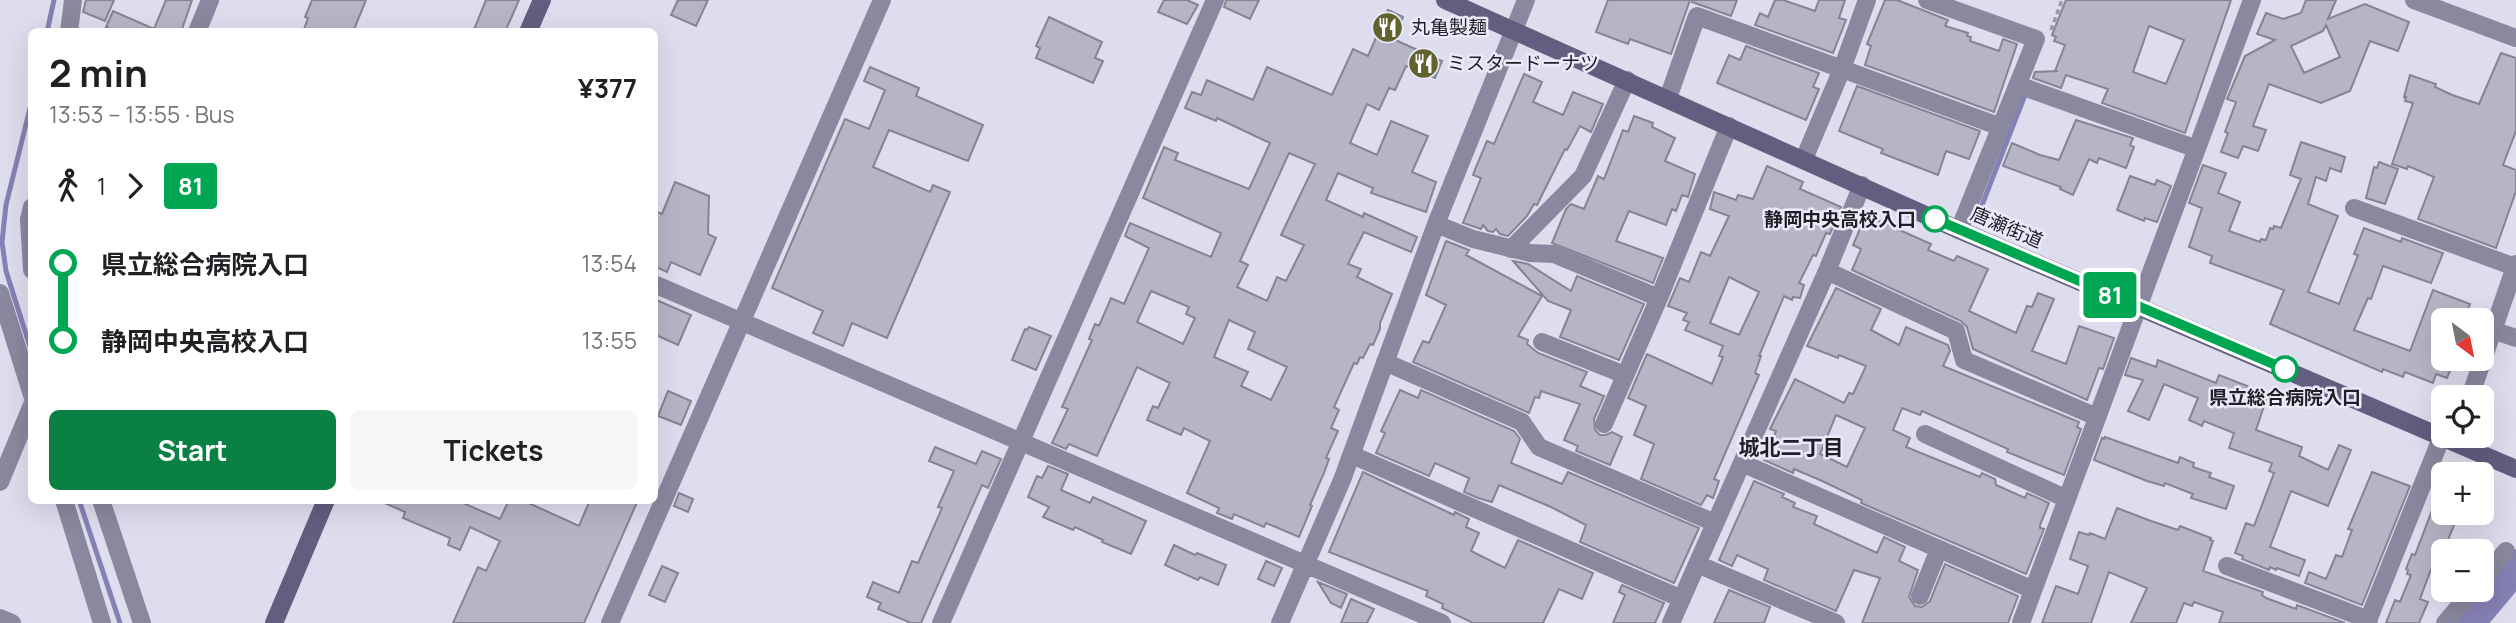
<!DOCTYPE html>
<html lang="en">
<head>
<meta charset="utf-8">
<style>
  body { margin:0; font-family:Manrope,"Noto Sans JP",sans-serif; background:#f6f6f6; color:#202124; height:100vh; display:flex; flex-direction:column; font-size:26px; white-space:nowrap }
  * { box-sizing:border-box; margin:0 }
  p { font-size:23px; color:#757577 }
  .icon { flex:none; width:38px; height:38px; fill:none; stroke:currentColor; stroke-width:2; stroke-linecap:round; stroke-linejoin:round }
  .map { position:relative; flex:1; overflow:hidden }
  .side { position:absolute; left:28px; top:28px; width:630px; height:476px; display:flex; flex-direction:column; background:#fff; border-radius:10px; box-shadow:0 7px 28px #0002 }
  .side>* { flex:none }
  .badge { padding:0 14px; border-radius:5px; font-size:24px; line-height:46px }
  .needle { width:46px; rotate:148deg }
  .buttons { position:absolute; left:2431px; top:308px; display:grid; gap:14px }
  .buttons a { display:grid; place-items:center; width:63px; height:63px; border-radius:10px; background:#fff; box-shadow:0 7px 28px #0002; font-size:35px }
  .map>.badge { position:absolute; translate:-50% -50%; box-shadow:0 0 0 4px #fff }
  .legs { display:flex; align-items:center; gap:10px; height:77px; padding:0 21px; font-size:23px }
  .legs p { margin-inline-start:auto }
  .overview { display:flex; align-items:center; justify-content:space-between; height:119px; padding:0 21px }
  h1 { font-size:38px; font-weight:700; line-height:52px }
  .button { display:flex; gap:14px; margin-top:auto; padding:14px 21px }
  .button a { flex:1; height:80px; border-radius:10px; background:#0b8043; color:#fff; font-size:28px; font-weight:700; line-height:80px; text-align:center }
  .button a+a { background:#f6f6f6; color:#202124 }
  ul { padding:0 21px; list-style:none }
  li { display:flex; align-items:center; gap:24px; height:77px; font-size:26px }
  li i { display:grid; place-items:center; width:10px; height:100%; margin:0 9px; background:currentColor }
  li i::after { content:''; width:18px; height:18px; margin:-9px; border:5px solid; border-radius:50%; background:#fff }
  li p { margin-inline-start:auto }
  li:first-child i { background:linear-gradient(#0000 50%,currentColor 0) }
  li:last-child i { background:linear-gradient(currentColor 50%,#0000 0) }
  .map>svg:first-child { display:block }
</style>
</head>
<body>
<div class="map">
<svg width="2516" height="623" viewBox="0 0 2516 623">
  <rect width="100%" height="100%" fill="#deddee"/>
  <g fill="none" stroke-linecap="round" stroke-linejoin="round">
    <!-- stream -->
    <path stroke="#8681b4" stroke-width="5" d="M47 32 54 0
      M32 100 6 205 2 242 6 271 32 353
      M1980 210 2025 95
      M79 500 120 623"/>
    <!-- river -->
    <path stroke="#8681b4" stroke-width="33" d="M2468 623 2516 566"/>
  </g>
  <!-- building -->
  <path fill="#b6b5c5" stroke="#858493" stroke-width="2" fill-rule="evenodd" d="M86 0H114L105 21 83 12Z
    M166 0H192L181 32H116L106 27 113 11 154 29Z
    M312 0H366L353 32H303L308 18 305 17Z
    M486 0H519L505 32H473Z
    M678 0H708L696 26 671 15Z
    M1164 0H1187L1198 5 1187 24 1158 12Z
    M1226 0H1259L1250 19 1224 7Z
    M1608 0H1690L1671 54 1630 39 1628 44 1596 32Z
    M1692 0H1737L1731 16 1692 2Z
    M1775 0H1783L1815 11 1819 0H1845L1839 18 1846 20 1833 53 1755 25 1760 13 1768 17Z
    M1885 0H1897L1948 20 1945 26 1968 33 1967 36 1971 37 1970 41 1999 51 2003 39 2017 44 1994 112 1865 65 1871 46 1867 44Z
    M2066 0H2231L2185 133 2102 103 2108 89 2066 75 2061 88 2033 78 2035 72 2058 71H2055L2065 45 2054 41 2056 37 2052 35ZM2149 26 2184 40 2166 84 2133 72Z
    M2306 0H2336L2328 19 2365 4 2409 22 2398 51 2370 41 2350 91 2321 103 2269 84 2253 126 2266 130 2258 151 2243 146 2238 158 2221 152 2228 133 2225 132 2236 102 2227 99 2245 56 2275 40 2257 34 2266 13 2283 19 2301 13ZM2326 25 2340 57 2304 73 2291 46 2323 31Z
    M1388 10 1403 17 1393 39 1442 61 1435 78 1406 66 1395 90 1389 88 1379 110 1367 104 1350 143 1377 155 1391 121 1428 136 1412 172 1436 182 1426 212 1371 193 1373 188 1338 173 1326 200 1363 217 1364 213 1417 237 1411 252 1364 232 1348 264 1361 269 1357 277 1392 294 1380 323V329L1373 345 1370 344 1363 358 1360 357 1357 364 1354 363 1334 407 1339 410 1331 428 1338 431 1326 458 1329 459 1324 473 1310 505 1312 506 1299 537 1266 523 1264 527 1234 514 1232 519 1217 513 1219 508 1187 493 1210 441 1184 428 1181 435 1147 420 1153 406 1158 408 1170 383 1137 367 1097 456 1069 444 1066 449 1052 443 1068 409 1062 407 1092 340 1089 339 1095 324 1099 326 1111 298 1124 304 1149 248 1125 236 1130 223 1211 257 1221 233 1143 198 1164 147 1178 153 1175 160 1249 189 1270 143 1217 118 1216 121 1185 108 1192 92 1201 95 1207 80 1253 100 1267 67 1332 95 1353 49 1368 56ZM1289 153 1315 164 1281 235 1304 245 1286 281 1277 277 1267 301 1237 287 1248 265 1240 261ZM1151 291 1189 307 1186 314 1195 318 1183 344 1137 322ZM1229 320 1255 332 1248 349 1287 367 1271 400 1241 386 1248 372 1214 357Z
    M1049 17 1102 42 1095 58 1103 61 1093 83 1036 58 1040 48 1036 46Z
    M1746 46 1819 73 1813 87 1819 89 1806 120 1717 83 1729 55 1740 60Z
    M2501 53 2516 58V131L2503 165 2516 170V191L2496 248 2418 219 2434 177 2408 166 2407 169 2392 164 2413 103 2405 101 2406 97H2404L2410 75 2436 84 2435 87 2452 95 2479 104Z
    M870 67 919 88 916 96 983 125 968 161 889 130 873 167 930 192 933 185 950 192 887 338 852 323 843 346 813 333 823 311 772 288 845 119 869 129 885 90 864 81Z
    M1524 74 1542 82 1533 102 1563 115 1573 92 1603 104 1591 132 1580 126 1567 150 1565 149 1537 205 1534 204 1527 216 1508 236 1500 234 1496 229 1493 232 1488 231 1483 225 1481 229 1463 223 1481 178 1473 175 1476 167 1487 141 1494 144Z
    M1857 86 1980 131 1969 159 1946 151 1938 175 1881 153 1883 149 1839 131Z
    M1634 116 1653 123 1652 127 1675 138 1665 161 1695 174 1688 197 1682 195 1676 211 1672 209 1666 225 1629 211 1616 241 1663 258 1653 283 1552 243 1566 209 1571 204 1584 209 1598 176 1604 179 1623 130 1628 132Z
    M2076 120 2133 138 2130 145 2134 147 2126 168 2099 158 2097 163 2089 159 2073 195 2060 189 2061 187 2003 166 2012 143 2040 155 2059 160Z
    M2301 142 2345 157 2341 172 2330 168 2326 181 2316 177 2308 204 2338 216 2308 292 2339 304 2358 255 2354 254 2364 228 2401 242 2402 238 2443 253 2431 283 2383 266 2371 299 2368 298 2354 330 2410 351 2433 290 2470 304 2463 320H2443V359H2455L2447 378 2436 374 2433 383 2405 372 2403 377 2383 369 2382 372 2270 324 2284 290 2210 263 2212 256 2189 247 2202 208 2189 203 2203 165 2226 173 2218 193 2240 202 2229 231 2260 242 2261 239 2266 240 2270 228 2273 229 2274 226 2281 228 2301 179 2290 175Z
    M2379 162 2398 169 2385 204 2366 198 2374 167 2377 168Z
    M1767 166 1803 182 1800 189 1841 207 1830 234 1826 233 1816 256 1813 255 1799 283 1804 285 1800 298 1793 297 1792 300 1784 296 1759 356H1761L1755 373 1759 375 1714 479 1719 481 1713 498 1707 495 1701 505 1641 479 1654 444 1634 435 1646 406 1628 398 1647 354 1712 384 1723 357 1719 356 1723 346 1685 330 1689 322 1683 320 1687 313 1668 306 1680 278 1689 282 1701 252 1710 256 1729 216 1710 209 1714 192 1736 200 1738 195 1753 199ZM1729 277 1759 292 1739 335 1710 323Z
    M2130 176 2155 185 2157 180 2171 186 2157 222 2145 218 2144 221 2117 210Z
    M675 182 709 196 708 234 716 238 700 275 671 262 667 272 654 266V211L662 214Z
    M1866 215 1931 244 1928 250 1954 261 1957 256 1988 269 1969 311 2016 333 2027 306 2032 307 2038 293 2054 299 2032 351 2066 364 2079 326 2114 338 2103 369 2099 368 2087 400 1973 349 1967 327 1961 321 1852 270 1861 249 1853 245Z
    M1446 241 1469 250 1466 255 1542 296 1518 336 1528 340 1527 344 1538 353 1587 372 1580 386 1604 396 1594 419 1595 430 1600 435H1606L1612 432 1622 437 1610 465 1576 451 1578 446 1564 440 1580 404 1541 391 1539 398 1535 397 1529 413 1413 362 1423 341 1429 343 1446 305 1426 295Z
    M1513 261 1528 264 1571 291 1577 276 1644 304 1619 360 1560 337 1571 310 1548 301Z
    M1836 288 1881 309 1871 330 1899 345 1906 327 1948 345 1950 351 1943 366 2079 422 2077 427 2081 429 2064 475 2007 452 2008 449 1922 411 1920 415 1902 408 1893 430 1910 438 1906 447 1980 477 1982 473 1995 479 1996 485 2025 498 2027 493 2049 503 2040 525V528L2044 529 2026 574 1861 503 1862 500 1820 480 1794 469 1793 473 1764 460 1776 431 1770 429 1795 379 1844 403 1849 393 1853 394 1866 366 1839 355 1838 358 1807 346ZM1836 415 1865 428 1847 467 1820 454Z
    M654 299 691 315 678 345 654 334Z
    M1029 327 1051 336 1036 370 1012 360 1025 329 1027 330Z
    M2131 358 2156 367 2158 360 2216 383 2219 375 2268 394 2256 430 2302 447 2299 456 2328 470 2339 445 2351 450 2328 506 2291 491 2270 547 2305 560 2299 576 2277 568 2276 570 2270 567 2269 570 2242 559 2243 556 2235 553 2246 523 2254 526 2274 473 2269 471 2272 463 2229 448 2234 433 2204 421 2202 426 2189 420 2198 398 2164 384 2149 420 2128 411 2143 380 2125 375Z
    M1400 390 1418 398 1421 390 1514 431 1520 439 1511 463 1562 484 1568 472 1699 528 1674 583 1580 542 1586 525 1551 507 1499 485 1492 502 1478 498 1464 492 1469 478 1435 463 1429 476 1376 453 1385 433 1381 431Z
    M668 391 691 401 681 425 658 416Z
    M2105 437 2178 463 2180 457 2194 463 2193 467 2211 473 2209 477 2234 486 2226 509 2191 498 2193 494 2165 483 2164 486 2147 481 2094 460 2102 438 2104 439Z
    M935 447 976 464 982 451 1001 459 988 488 982 485 921 623H911L878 609 881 603 867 597 873 582 899 593 912 561 918 563 942 508 938 507 954 471 929 461Z
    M1048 466 1068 474 1061 490 1090 503 1093 497 1146 521 1131 554 1102 542 1103 540 1075 527 1073 530 1043 517 1049 507 1028 497 1037 476 1042 478Z
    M1363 472 1454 515 1455 512 1469 519 1466 527 1479 533 1471 551 1505 568 1518 540 1593 573 1582 599 1559 589 1543 623H1473L1442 608 1443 604 1426 596 1428 591 1329 552Z
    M2372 472 2410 486 2362 605 2305 583 2309 572 2326 579 2336 555 2342 557 2352 530 2348 529 2349 527Z
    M1754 481 1784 494 1782 497 1795 503 1793 507 1817 516 1814 524 1877 553 1884 537 1905 547 1899 561 1918 570 1909 597 1915 606 1922 607 1930 601 1945 564 2018 596 2008 623H1862L1880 578 1854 570 1836 611 1764 580 1768 569 1737 555 1732 566 1719 560Z
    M679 493 693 499 688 512 674 506Z
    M378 500H456L500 519 509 500H522L579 526 590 500H638L584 623H453L478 567 486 571 500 541 470 527 460 550 448 545 450 538 403 518 405 512Z
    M2434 505 2443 509V513L2458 515 2444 550 2439 548 2420 599 2428 602 2419 623H2386L2395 600 2400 602 2411 575 2407 574 2408 570 2406 569 2412 554 2415 555Z
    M2117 508 2151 521 2178 530 2180 526 2211 538 2210 540 2213 541 2203 571 2263 592 2262 595 2266 598 2296 609 2297 605 2345 623H2219L2223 612 2194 602 2192 606 2184 603 2176 623H2131L2147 588 2109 572 2091 623H2042L2056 586 2078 594 2088 566 2070 559 2079 532 2089 535 2090 533 2105 539Z
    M1174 545 1195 555 1197 553 1226 565 1218 585 1200 577 1198 580 1165 565Z
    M1266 561 1282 568 1274 586 1258 579Z
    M662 566 678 573 665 602 649 595Z
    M1318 582 1347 594 1341 608 1331 603Z
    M1622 585 1664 603 1655 623H1613L1625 595 1619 592Z
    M1729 590 1770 607 1764 623H1714Z
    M1351 599 1374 609 1367 623H1341Z"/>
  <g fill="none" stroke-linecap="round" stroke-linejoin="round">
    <!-- path -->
    <path stroke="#9898a5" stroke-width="3.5" stroke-dasharray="5 3.5" stroke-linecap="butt" d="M2051 30 2062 0"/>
    <!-- street -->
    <path stroke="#89889f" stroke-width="18" d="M1927 0 2036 39 1959 230
      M2414 0 2516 38
      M69 32 73 0
      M197 32 210 0
      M2018 85 2197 149
      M1668 98 1697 16 2001 127
      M1804 159 1842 69 1867 0
      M32 207 29 219 32 270
      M2354 208 2515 267
      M1436 224 1473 239 1530 253 1554 254 1659 298
      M1511 249 1583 176 1627 80
      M1827 271 1956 331 1964 360 2097 417
      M654 284 1442 623
      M0 293 32 395
      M2495 331 2516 338
      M1542 342 1625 375
      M1385 362 1522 422 1539 447 1715 523
      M2470 397 2516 264
      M1604 424 1659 298 1729 126
      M1925 434 2067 499
      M1352 455 1682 599
      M1742 463 2033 590
      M0 482 32 405
      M64 500 102 623
      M101 500 142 623
      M1697 564 1836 623
      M2227 566 2369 620
      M2482 580 2506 551
      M1920 596 1939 549
      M0 618 12 623
      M610 623 882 0
      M941 623 1215 0
      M1280 623 1342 480 1436 224 1526 0
      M1671 623 1827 271 1862 185
      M2021 623 2252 0
      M2367 623 2442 436
      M2445 623 2473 590"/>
    <!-- secondary -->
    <path stroke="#615e7f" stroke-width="18" d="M1445 0 1959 230 2516 469
      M528 32 542 0
      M274 623 326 500"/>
  </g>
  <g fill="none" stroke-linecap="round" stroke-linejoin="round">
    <defs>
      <path id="line-1" d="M1935 219 2285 369"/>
    </defs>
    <!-- line-1 casing -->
    <use href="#line-1" stroke="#fff" stroke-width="16"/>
    <!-- line-1 -->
    <use href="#line-1" stroke="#00a651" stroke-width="10"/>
  </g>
  <!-- icons -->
  <defs>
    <symbol id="restaurant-disc" viewBox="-11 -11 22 22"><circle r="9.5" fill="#62622f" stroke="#ebeafb"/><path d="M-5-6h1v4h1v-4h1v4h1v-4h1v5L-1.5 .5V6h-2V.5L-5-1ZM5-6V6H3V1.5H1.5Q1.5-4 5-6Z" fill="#fff"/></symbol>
  </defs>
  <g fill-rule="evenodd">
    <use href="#restaurant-disc" x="1370" y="10" width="35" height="35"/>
    <use href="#restaurant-disc" x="1406" y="46" width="35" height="35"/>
  </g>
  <!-- markers -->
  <g fill="#fff" stroke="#00a651" stroke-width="3.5">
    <circle cx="1935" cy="219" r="12"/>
    <circle cx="2285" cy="369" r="12"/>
  </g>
  <g text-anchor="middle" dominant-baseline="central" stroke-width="5" stroke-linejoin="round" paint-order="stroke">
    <!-- poi labels -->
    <g font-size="19" fill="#1f1f25" stroke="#ebeafb" text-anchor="start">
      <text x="1411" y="27">丸亀製麺</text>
      <text x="1447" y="63">ミスタードーナツ</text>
    </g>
    <!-- stop labels -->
    <g font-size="19" font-weight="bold" fill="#1f1f25" stroke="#ebeafb" text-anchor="end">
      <text x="1916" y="219">静岡中央高校入口</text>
      <text x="2285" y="397" text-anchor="middle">県立総合病院入口</text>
    </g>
    <!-- street labels -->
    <g font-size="19" fill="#1f1f25" stroke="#ebeafb">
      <text transform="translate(2007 227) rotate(23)">唐瀬街道</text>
    </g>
    <!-- neighbourhood labels -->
    <g font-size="21" font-weight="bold" fill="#1f1f25" stroke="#ebeafb">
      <text x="1791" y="447">城北二丁目</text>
    </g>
  </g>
</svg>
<div class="buttons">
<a><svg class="needle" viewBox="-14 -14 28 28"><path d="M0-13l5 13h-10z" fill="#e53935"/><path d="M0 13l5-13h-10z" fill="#757577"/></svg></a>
<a><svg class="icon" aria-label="locate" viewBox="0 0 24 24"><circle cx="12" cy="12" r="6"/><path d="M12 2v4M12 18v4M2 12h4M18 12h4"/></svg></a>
<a>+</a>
<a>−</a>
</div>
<b class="badge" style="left:2110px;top:295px;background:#00a651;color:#fff">81</b>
<section class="side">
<div class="overview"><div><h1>2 min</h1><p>13:53 – 13:55 · Bus</p></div><b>¥377</b></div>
<div class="legs"><svg class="icon" aria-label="walk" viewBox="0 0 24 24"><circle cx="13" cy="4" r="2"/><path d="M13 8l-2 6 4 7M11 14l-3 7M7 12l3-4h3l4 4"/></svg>1<svg class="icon" aria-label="forward" viewBox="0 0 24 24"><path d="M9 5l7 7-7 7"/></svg><b class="badge" style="background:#00a651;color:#fff">81</b></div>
<ul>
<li><i style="color:#00a651"></i><b>県立総合病院入口</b><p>13:54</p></li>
<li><i style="color:#00a651"></i><b>静岡中央高校入口</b><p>13:55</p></li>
</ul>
<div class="button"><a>Start</a><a>Tickets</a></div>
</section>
</div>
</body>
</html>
